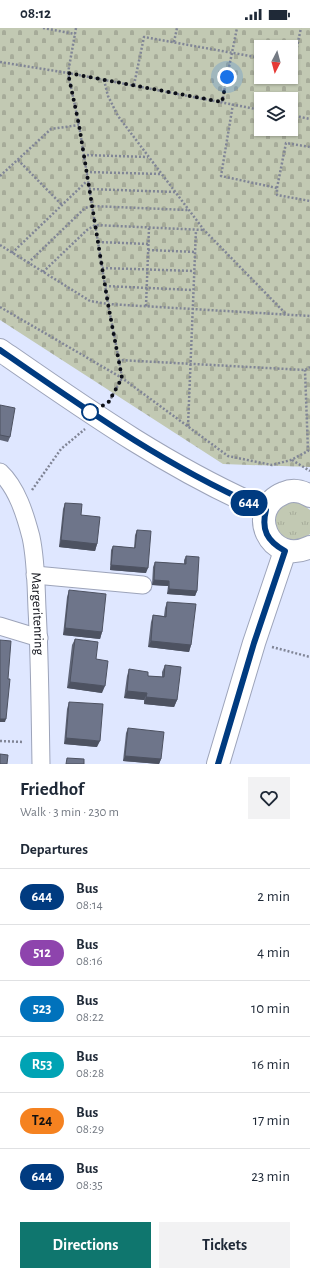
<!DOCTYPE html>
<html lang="en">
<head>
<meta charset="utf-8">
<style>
  body { margin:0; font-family:"Alegreya Sans",sans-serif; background:#f2f2f3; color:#1f2937; height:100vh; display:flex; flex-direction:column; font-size:15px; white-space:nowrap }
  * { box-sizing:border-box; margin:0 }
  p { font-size:13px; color:#747a83 }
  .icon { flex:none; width:22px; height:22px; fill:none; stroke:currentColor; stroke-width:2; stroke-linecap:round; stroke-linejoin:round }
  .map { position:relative; height:736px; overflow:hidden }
  .sheet { display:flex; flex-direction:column; background:#fff; flex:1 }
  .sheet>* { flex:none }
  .badge { padding:0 8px; border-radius:13px; font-size:14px; line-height:26px }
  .needle { width:26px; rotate:186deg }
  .buttons { position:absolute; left:254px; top:12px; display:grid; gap:8px }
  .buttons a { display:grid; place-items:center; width:44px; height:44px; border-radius:0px; background:#fff; box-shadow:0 1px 3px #0004; font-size:20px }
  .you { position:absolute; width:20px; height:20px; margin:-10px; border:3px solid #fff; border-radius:50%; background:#1a73e8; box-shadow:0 0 0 6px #1a73e833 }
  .map>.badge { position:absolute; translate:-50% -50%; box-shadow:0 0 0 2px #fff }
  h2 { padding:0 20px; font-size:15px; line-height:36px }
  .round { display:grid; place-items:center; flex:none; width:42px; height:42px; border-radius:0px; background:#f2f2f3 }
  .overview { display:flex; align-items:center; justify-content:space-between; height:68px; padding:0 20px }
  h1 { font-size:19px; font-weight:600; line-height:30px }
  .primary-button { display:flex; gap:8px; margin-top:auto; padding:8px 20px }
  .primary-button a { flex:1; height:46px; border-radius:0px; background:#0f766e; color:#fff; font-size:16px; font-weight:600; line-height:46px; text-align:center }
  .primary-button a+a { background:#f2f2f3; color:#1f2937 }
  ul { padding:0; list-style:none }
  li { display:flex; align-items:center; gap:12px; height:56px; padding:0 20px; border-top:1px solid #e0e1e3 }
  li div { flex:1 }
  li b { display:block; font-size:15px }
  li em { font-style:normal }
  li .badge { min-width:44px; font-weight:700; text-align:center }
  .status { display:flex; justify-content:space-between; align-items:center; height:28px; padding:0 20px; background:#fff; direction:ltr }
  .status svg { height:11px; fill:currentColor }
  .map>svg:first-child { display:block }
</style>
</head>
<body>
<div class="status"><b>08:12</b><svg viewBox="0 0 49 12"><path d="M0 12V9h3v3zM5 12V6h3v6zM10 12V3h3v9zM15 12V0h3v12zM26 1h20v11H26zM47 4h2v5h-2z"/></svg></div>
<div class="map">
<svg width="310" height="736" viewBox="0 0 310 736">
  <defs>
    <pattern id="grass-tufts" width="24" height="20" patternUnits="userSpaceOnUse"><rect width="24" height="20" fill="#c2c9b3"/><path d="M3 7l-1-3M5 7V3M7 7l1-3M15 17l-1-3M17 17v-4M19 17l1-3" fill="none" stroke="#a6ab99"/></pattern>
    <pattern id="cemetery-stones" width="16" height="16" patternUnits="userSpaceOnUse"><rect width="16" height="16" fill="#c2c9b3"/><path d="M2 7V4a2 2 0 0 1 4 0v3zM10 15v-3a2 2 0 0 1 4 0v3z" fill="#a6ab99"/></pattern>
  </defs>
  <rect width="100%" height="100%" fill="#dfe7ff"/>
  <!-- grass -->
  <path fill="url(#grass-tufts)" d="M289 475H301L310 482V506C307 508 303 512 300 513 283 517 268 497 278 483 280 480 286 477 289 475Z"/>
  <!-- cemetery -->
  <path fill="url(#cemetery-stones)" fill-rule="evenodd" d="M0 0H310V439L223 436 0 292ZM261 19H291V49H261ZM261 71H291V101H261Z"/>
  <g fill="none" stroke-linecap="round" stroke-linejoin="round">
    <defs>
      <g id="street">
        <path id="s1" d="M0 444C17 460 25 486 31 509 36 532 36 557 37 581 40 633 40 684 41 736"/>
        <path d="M35 547 143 557"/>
        <path d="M0 598 39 610"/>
      </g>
      <path id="primary" d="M0 322C85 381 170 441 266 482
        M310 468C302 463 293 461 284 465 244 481 270 539 310 519
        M218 736 254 615 285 523"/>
    </defs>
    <!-- street casing -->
    <use href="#street" stroke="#9da4ba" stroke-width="19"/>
    <!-- primary casing -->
    <use href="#primary" stroke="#9da4ba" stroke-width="24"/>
    <!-- path -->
    <path stroke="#808596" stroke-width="2.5" stroke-dasharray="2 2" stroke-linecap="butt" d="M43 0 75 6
      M76 0 68 45 79 97 108 276 119 332 305 342 310 339
      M174 14 177 0
      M0 34 68 45 261 82
      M291 36 293 37 301 0
      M104 52 108 68 118 88 204 202 286 286
      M134 57 144 9 261 30
      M222 74 237 0
      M233 76 221 148 277 160V167L310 173
      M291 87 310 91
      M83 127 148 129
      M18 132 62 177
      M86 144 161 146
      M0 148 51 101 79 97
      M277 160 286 115 310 119
      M89 161 175 164
      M98 214 149 216
      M0 217 90 273 108 276 310 288
      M148 222 195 224
      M12 225 87 153
      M28 235 85 180 92 178 188 182
      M102 240 194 243
      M43 244 87 202 95 197 204 202
      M105 258 193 262
      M146 278 149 200
      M0 279 122 350 228 428 272 437 291 432 308 423 305 342
      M109 374 122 350 119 332
      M188 398 196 202
      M292 432 310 443
      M32 462 61 421 85 401
      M272 619 310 629
      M0 713 24 714"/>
    <!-- street -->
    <use href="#street" stroke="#fff" stroke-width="17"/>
    <!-- primary -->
    <use href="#primary" stroke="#fff" stroke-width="22"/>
  </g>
  <!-- wall -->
  <path fill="#5f6577" d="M0 377 10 409 8 414 0 412Z
    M65 475 81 487 97 516 95 523 59 519 63 481Z
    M137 502 146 545 110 542 111 522 113 518 134 520 135 507Z
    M186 528 197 563 195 568 167 566 168 558 152 557 153 539 155 534 184 536V532Z
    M69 562 102 604 100 611 63 607 67 569Z
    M167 574 191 617 189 624 148 619 151 594 153 587 164 588 165 580Z
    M75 611 96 631 102 665 67 660 72 617Z
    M165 637 177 672 174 679 144 676V672L124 670 127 648 129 641 148 648 162 649V644Z
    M69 674 97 719 64 716 67 681Z
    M128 700 161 731 159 736 123 733 126 705Z"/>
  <!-- shaded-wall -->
  <path fill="#4d5261" d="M61 512 97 516 95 523 59 519Z
    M111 537 148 540 146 545 110 542Z
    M154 552 169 553 168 558 152 557Z
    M169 561 197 563 195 568 167 566Z
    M65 600 102 604 100 611 63 607Z
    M151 613 191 617 189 624 148 619Z
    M70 654 105 658 102 665 67 660Z
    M127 663 147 665 144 672 124 670Z
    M146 669 177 672 174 679 144 676Z
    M0 691H6L5 694H0Z
    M66 710 100 713 97 719 64 716Z
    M125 728 161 731 159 736 123 733Z"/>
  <!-- building -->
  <path fill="#6e758a" stroke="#4d5261" d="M0 377 15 380 10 409 0 407Z
    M65 475 82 476 81 487 100 489 97 516 61 512Z
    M137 502 151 503 148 540 111 537 113 518 135 520Z
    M186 528 199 529 197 563 169 561V553L154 552 155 534 186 536Z
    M69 562 106 566 102 604 65 600Z
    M167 574 196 576 191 617 151 613 153 587 166 589Z
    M75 611 98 614 96 631 108 633 105 658 70 654Z
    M0 612 11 613 8 651H10L6 691H0Z
    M165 637 181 639 177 672 146 669 147 665 127 663 129 641 148 644V648L164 649Z
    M69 674 103 676 100 713 66 710Z
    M128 700 164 704 161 731 125 728Z
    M0 726 8 727 7 736H0Z
    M67 730 84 731V736H66Z"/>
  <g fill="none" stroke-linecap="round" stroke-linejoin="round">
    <defs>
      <path id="line" d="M0 322C85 381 170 441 266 482 261 502 267 513 285 523L254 615 218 736"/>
    </defs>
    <!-- line casing -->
    <use href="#line" stroke="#fff" stroke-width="9"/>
    <!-- line -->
    <use href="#line" stroke="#003b80" stroke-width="6"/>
    <!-- walk -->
    <path stroke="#0c0e16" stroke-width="4" stroke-dasharray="0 7.2" d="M90 384 108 375 122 350 108 276 79 97 68 45 222 74 227 49"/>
  </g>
  <!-- markers -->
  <circle fill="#fff" stroke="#003b80" stroke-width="2" cx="90" cy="384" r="8"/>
  <g text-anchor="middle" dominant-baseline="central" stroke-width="3" stroke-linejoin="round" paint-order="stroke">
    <!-- street labels -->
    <g font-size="14" fill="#0c0e16" stroke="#f2f5fe">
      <text stroke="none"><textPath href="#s1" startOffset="150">Margeritenring</textPath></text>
    </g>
  </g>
</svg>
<div class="buttons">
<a><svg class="needle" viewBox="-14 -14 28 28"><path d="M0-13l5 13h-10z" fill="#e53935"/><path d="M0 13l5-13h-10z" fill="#747a83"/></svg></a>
<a><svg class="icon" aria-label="layers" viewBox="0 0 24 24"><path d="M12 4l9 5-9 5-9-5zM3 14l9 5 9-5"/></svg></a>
</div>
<div class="you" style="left:227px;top:49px"></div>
<b class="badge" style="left:249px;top:475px;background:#003b80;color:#fff">644</b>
</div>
<section class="sheet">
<div class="overview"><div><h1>Friedhof</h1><p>Walk · 3 min · 230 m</p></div><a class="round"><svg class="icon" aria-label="heart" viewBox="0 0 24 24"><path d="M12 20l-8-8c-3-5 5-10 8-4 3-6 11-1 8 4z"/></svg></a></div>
<h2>Departures</h2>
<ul>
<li><span class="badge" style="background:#003b80;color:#fff">644</span><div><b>Bus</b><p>08:14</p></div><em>2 min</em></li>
<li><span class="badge" style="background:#8e44ad;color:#fff">512</span><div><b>Bus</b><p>08:16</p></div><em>4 min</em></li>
<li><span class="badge" style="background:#0072bc;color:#fff">523</span><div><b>Bus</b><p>08:22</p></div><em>10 min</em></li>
<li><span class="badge" style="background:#00a3b4;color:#fff">R53</span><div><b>Bus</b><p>08:28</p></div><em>16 min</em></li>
<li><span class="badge" style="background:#f58220;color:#111">T24</span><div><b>Bus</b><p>08:29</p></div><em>17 min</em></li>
<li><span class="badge" style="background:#003b80;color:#fff">644</span><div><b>Bus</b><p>08:35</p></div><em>23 min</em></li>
</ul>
<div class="primary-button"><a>Directions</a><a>Tickets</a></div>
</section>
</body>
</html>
